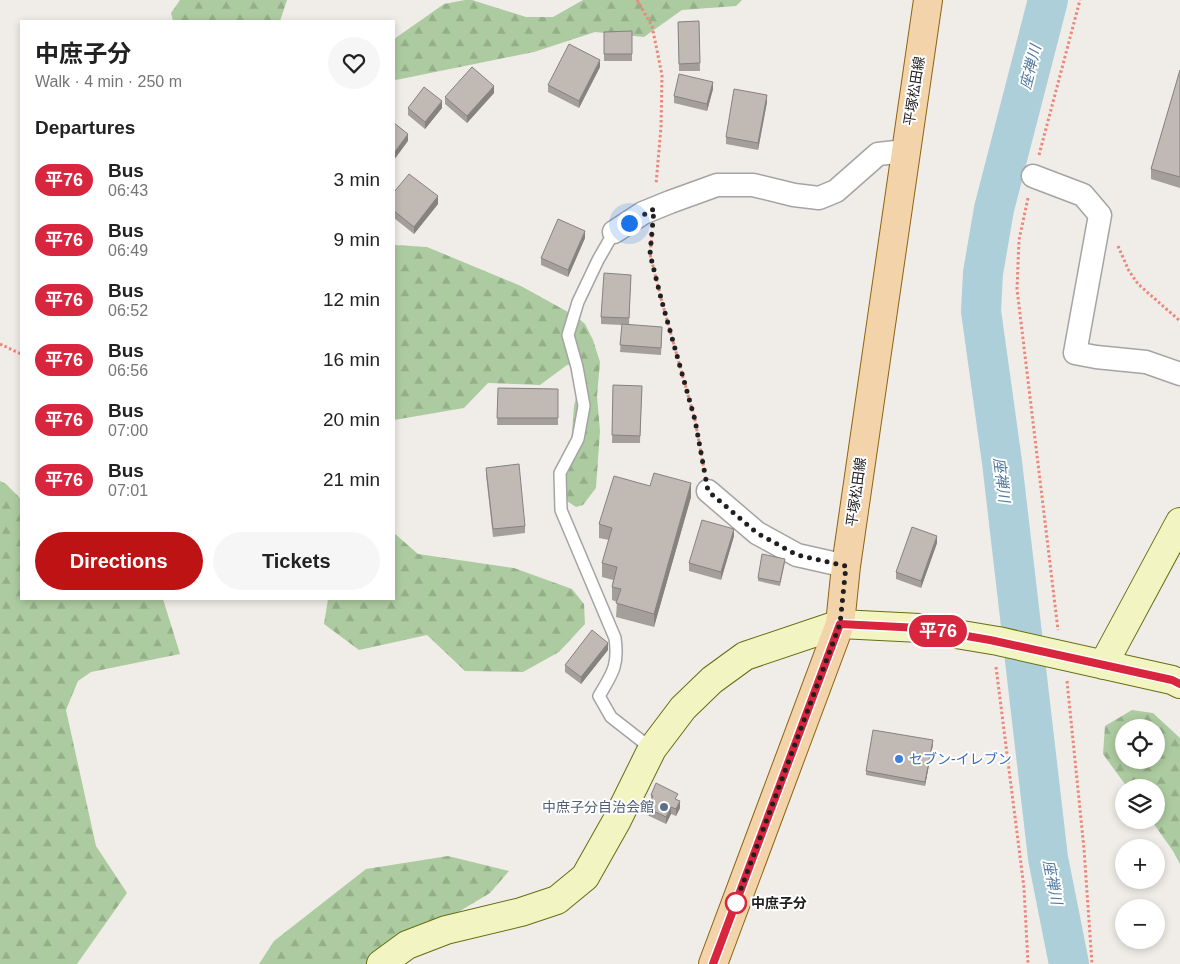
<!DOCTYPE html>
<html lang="en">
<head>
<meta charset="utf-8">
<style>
  body { margin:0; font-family:Arial,"Noto Sans JP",sans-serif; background:#f6f6f6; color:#222; height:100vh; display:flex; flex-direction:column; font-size:19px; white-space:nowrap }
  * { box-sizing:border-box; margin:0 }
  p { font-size:16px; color:#767676 }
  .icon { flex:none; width:28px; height:28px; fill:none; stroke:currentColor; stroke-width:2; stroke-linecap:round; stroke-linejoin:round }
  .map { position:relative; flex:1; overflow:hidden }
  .details { position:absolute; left:20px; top:20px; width:375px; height:580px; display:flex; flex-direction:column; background:#fff; border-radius:0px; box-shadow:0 2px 8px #0003 }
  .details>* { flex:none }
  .badge { padding:0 10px; border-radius:16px; font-size:18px; line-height:32px }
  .tools { position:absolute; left:1115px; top:719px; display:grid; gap:10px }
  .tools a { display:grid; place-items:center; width:50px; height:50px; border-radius:50%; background:#fff; box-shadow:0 2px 8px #0003; font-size:25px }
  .you { position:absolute; width:25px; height:25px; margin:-12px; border:4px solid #fff; border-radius:50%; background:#1a73e8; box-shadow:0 0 0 8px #1a73e833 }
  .map>.badge { position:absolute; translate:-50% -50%; box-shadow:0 0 0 2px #fff }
  h2 { padding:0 15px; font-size:19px; line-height:45px }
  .round { display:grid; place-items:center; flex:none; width:52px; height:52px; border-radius:26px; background:#f6f6f6 }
  .headline { display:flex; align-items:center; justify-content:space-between; height:85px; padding:0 15px }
  h1 { font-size:24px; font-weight:700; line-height:38px }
  .cta { display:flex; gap:10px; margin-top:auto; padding:10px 15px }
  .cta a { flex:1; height:58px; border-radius:30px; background:#bd1314; color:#fff; font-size:20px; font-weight:700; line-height:58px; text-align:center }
  .cta a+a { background:#f6f6f6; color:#222 }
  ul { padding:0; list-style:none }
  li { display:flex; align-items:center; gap:15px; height:60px; padding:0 15px }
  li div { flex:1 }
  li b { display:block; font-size:19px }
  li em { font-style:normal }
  li .badge { min-width:55px; font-weight:700; text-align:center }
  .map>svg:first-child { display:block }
</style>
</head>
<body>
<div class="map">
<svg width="1180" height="964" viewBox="0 0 1180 964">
  <defs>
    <pattern id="forest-firs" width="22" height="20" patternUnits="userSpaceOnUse" patternTransform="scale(1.25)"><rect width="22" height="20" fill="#adcba0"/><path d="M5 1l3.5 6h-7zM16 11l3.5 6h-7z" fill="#95ae8a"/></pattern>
  </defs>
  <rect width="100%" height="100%" fill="#f0ede8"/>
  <!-- forest -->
  <path fill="url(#forest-firs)" fill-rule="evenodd" d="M180 0H287L280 21H173L171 13Z
    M465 0H472L526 17H553L583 0H742L736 6 682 10 644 37 595 32 534 52 396 80 394 79V39L444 4Z
    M394 245 427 247 521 286 577 317 585 324 593 340 600 362 597 396 600 431 596 488 583 505 576 507 567 501 565 483 571 445 574 406 582 373 576 364 567 365 540 385 488 383 464 408 394 420Z
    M0 481 6 484 21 499V599H163L180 654 91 672 78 681 66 710 96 846 127 893 77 964H0Z
    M394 533 418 554 514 568 572 589 584 604 585 624 559 652 523 672 465 671 427 635 359 650 324 624 328 599H394Z
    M1132 710 1153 713 1180 738V864L1173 851 1151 820H1156V788L1127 787 1103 754 1105 726ZM1124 728H1156V760H1124Z
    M448 856 509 871 490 893 372 964H259L274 941 366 869Z"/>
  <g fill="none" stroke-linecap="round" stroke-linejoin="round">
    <!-- river -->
    <path stroke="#accfd9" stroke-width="40" d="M1048 0 994 209 983 273 981 311 1002 462 1048 858 1069 964"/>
    <defs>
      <path id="lane" d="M614 232 598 260 578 302 568 335 577 367 584 406 578 439 560 473 561 510 615 638C619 666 612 674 599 696L611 717 652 749"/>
      <path id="street" d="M1033 176 1083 195 1100 215 1075 353 1096 357 1146 362 1180 374
        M614 232 643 213 670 202 717 185H753L794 195 819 198 836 191 878 154 905 151
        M708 491 757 533 797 555 846 566"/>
      <path id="secondary" d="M1103 665 1180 522
        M381 964 407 945 446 930 521 912 557 900 585 877 616 822 652 749 683 708 712 680 745 656 840 624 920 628 998 641 1172 680 1180 684"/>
      <path id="primary" d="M713 964 840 624 846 566 928 0"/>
    </defs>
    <!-- lane casing -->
    <use href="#lane" stroke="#a4a4a4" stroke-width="14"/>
    <!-- street casing -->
    <use href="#street" stroke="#a4a4a4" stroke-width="25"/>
    <!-- secondary casing -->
    <use href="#secondary" stroke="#656f10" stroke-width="30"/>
    <!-- primary casing -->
    <use href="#primary" stroke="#8e630f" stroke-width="30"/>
    <!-- path -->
    <path stroke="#ed877b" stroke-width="3" stroke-dasharray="2.5 2.5" stroke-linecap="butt" d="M637 0 652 26 662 75 661 127 656 184
      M1039 155 1080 0
      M1028 198 1019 240 1017 289 1058 630
      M652 235 650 254 662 302 695 420 704 469
      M1118 246 1129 271 1138 284 1180 321
      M0 344 21 354
      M996 667 1024 888 1028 964
      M1067 681 1084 849 1092 964"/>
    <!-- lane -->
    <use href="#lane" stroke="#fff" stroke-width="11"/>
    <!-- street -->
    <use href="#street" stroke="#fff" stroke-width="22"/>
    <!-- secondary -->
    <use href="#secondary" stroke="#f2f4c1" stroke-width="28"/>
    <!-- primary -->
    <use href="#primary" stroke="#f3d3a9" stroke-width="28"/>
  </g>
  <!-- wall -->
  <path fill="#a59f9b" d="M699 21 700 71H679L678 22Z
    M632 31V61H604V32Z
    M600 67 579 108 548 92V85Z
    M1180 70V188L1151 179V169Z
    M713 89 707 111 674 103V96Z
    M494 93 467 123 445 104V97Z
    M767 102 758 150 726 144V137Z
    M408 108H442L425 129 408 115Z
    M394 192 438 204 414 234 394 218Z
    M585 238 568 277 541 265V258Z
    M631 275 629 324 662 334 661 355 620 352 622 325 601 324V317Z
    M613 385 642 386 640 443H612Z
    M498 388 558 389V425H497Z
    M486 468 525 526V533L493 537 486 475Z
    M650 486 691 497 654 627 616 617 617 602 612 600V587L613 580 602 577V563L609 540 599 538V524Z
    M734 536 721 580 689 571V563Z
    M937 543 921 588 896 579V572Z
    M785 562 780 586 758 581V578Z
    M608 650 581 684 565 672V665Z
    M933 744 925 786 866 775V771Z
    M651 795 678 800 680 808 676 816 671 814 666 824 647 815V808L651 801Z"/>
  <!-- shaded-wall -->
  <path fill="#86827e" d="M600 60V67L579 108V101Z
    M713 82V89L707 111V104Z
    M494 86V93L467 123V116Z
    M767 95V102L758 150V143Z
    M442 101V108L425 129V122Z
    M408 134V141L394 160V153Z
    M438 196V204L414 234V227Z
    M585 231V238L568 277V270Z
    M691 483V497L654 627V614Z
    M734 529V536L721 580V572Z
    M937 536V543L921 588V581Z
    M608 643V650L581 684V677Z
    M933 740V744L925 786V782Z
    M680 801V808L676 816V809Z
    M671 807V814L666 824V817Z"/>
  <!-- building -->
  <path fill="#c0b9b4" stroke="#86827e" d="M699 21 700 63 679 64 678 22Z
    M632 31V54H604V32Z
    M569 44 600 60 579 101 548 85Z
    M472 67 494 86 467 116 445 97Z
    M1180 70V177L1151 169Z
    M679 74 713 82 707 104 674 96Z
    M424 87 442 101 425 122 408 108Z
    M734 89 767 95 758 143 726 137Z
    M394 123 408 134 394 153Z
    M409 174 438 196 414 227 394 211V192Z
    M558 219 585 231 568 270 541 258Z
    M604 273 631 275 629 318 601 317Z
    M622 324 662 327 661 348 620 345Z
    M613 385 642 386 640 436 612 435Z
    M498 388 558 389V418H497Z
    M519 464 525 526 493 529 486 468Z
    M654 473 691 483 654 614 616 603 621 589 612 587 617 567 602 563 612 528 599 524 614 476 650 486Z
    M702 520 734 529 721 572 689 563Z
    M912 527 937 536 921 581 896 572Z
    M762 554 785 559 780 582 758 578Z
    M592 630 608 643 581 677 565 665Z
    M873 730 933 740 925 782 866 771Z
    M656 783 678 794 675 799 680 801 676 809 671 807 666 817 647 808 653 796 651 795Z"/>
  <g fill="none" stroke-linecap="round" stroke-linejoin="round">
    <defs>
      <path id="line" d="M713 964 840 624 920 628 990 640 1172 680 1180 684"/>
    </defs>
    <!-- line casing -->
    <use href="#line" stroke="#fff" stroke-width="11"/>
    <!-- line -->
    <use href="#line" stroke="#d7263d" stroke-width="8"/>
    <!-- walk -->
    <path stroke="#202020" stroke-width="5" stroke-dasharray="0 9" d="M629 223 654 209 650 254 662 302 695 420 708 491 757 533 797 555 846 566 840 624 733 910 736 903"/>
  </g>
  <!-- markers -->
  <circle fill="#3f7fe0" stroke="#fff" stroke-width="2" cx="899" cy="759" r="5"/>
  <circle fill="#5c6f8a" stroke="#fff" stroke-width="2" cx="664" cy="807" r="5"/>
  <circle fill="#fff" stroke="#d7263d" stroke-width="2.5" cx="736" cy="903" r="10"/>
  <g text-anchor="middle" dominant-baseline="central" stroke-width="4" stroke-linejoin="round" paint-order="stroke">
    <!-- street labels -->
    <g font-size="14" fill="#202020" stroke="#fff">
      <text transform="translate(914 91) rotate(-81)">平塚松田線</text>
      <text transform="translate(856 492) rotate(-82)">平塚松田線</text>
    </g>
    <!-- shop labels -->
    <g font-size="14" fill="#366cbe" stroke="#fff" text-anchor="start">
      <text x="909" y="759">セブン-イレブン</text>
    </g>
    <!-- service labels -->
    <g font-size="14" fill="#4e5e75" stroke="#fff" text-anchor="end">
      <text x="654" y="807">中庶子分自治会館</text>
    </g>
    <!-- stop labels -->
    <g font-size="14" font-weight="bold" fill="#202020" stroke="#fff" text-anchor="start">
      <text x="751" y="903">中庶子分</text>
    </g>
    <!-- water labels -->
    <g font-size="15" font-style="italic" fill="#527aa0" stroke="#fff">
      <text transform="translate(1030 67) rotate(-76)">座禅川</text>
      <text transform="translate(1002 480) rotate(83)">座禅川</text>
      <text transform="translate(1053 882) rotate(79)">座禅川</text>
    </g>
  </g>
</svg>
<div class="tools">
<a><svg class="icon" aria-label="locate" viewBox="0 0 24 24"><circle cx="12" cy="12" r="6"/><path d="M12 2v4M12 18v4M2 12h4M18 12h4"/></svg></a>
<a><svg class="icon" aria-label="layers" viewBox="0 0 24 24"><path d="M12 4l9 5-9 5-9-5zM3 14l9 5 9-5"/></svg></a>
<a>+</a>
<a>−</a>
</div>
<div class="you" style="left:629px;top:223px"></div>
<b class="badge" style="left:938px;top:631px;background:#d7263d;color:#fff">平76</b>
<section class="details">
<div class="headline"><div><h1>中庶子分</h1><p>Walk · 4 min · 250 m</p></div><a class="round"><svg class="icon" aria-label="heart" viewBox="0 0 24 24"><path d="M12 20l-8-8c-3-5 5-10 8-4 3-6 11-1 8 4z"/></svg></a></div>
<h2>Departures</h2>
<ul>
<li><span class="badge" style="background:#d7263d;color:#fff">平76</span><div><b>Bus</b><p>06:43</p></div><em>3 min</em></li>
<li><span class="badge" style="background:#d7263d;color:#fff">平76</span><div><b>Bus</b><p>06:49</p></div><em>9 min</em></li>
<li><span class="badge" style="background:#d7263d;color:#fff">平76</span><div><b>Bus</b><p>06:52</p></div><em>12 min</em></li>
<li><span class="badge" style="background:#d7263d;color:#fff">平76</span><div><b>Bus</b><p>06:56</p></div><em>16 min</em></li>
<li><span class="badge" style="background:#d7263d;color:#fff">平76</span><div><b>Bus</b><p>07:00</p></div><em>20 min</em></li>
<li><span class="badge" style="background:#d7263d;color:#fff">平76</span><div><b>Bus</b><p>07:01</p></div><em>21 min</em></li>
</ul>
<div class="cta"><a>Directions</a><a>Tickets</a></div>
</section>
</div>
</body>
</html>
